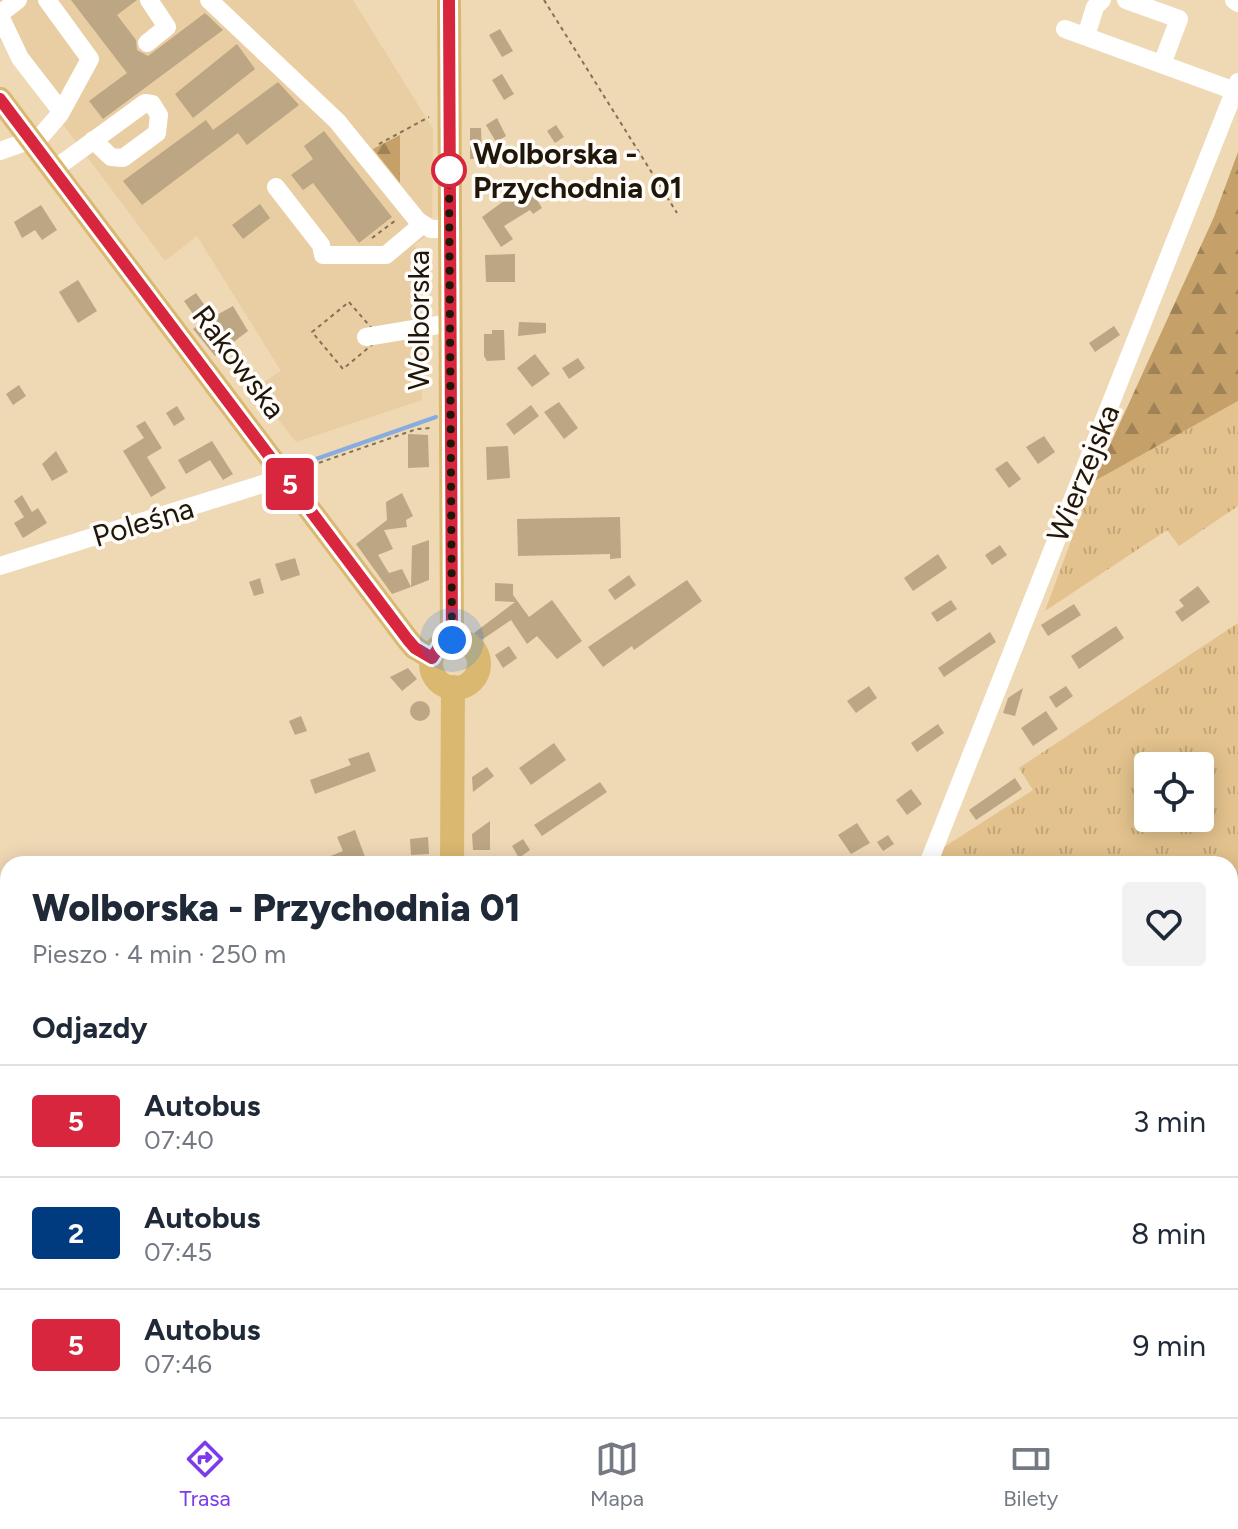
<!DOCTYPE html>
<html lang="pl">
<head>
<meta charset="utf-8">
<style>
  body { margin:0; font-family:Figtree,sans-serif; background:#f2f2f3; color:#1f2937; height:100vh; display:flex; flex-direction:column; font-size:30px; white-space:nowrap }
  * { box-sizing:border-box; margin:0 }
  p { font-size:26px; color:#747a83 }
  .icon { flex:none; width:44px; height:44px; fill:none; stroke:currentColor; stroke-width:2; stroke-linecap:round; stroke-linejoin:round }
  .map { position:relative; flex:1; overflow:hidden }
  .side { position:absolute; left:0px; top:856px; width:1238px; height:562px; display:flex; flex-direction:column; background:#fff; border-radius:24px 24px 0 0; box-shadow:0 4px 20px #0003 }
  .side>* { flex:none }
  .badge { padding:0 16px; border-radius:6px; font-size:28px; line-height:52px }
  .buttons { position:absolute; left:1134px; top:752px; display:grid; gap:16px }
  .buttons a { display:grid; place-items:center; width:80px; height:80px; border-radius:8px; background:#fff; box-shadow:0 4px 20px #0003; font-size:40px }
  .you { position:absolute; width:40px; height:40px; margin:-20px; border:6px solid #fff; border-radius:50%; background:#1a73e8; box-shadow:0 0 0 12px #1a73e833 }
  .map>.badge { position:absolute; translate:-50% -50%; box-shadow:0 0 0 4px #fff }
  h2 { padding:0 32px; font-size:30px; line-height:72px }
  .round { display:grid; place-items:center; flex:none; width:84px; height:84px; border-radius:8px; background:#f2f2f3 }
  .headline { display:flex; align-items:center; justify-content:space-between; height:136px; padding:0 32px }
  h1 { font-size:38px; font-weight:800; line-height:60px }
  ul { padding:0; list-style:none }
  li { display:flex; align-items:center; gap:24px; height:112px; padding:0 32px; border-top:2px solid #e0e1e3 }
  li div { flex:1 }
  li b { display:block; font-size:30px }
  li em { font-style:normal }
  li .badge { min-width:88px; font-weight:700; text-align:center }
  .menu { display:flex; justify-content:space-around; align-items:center; height:112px; border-top:2px solid #e0e1e3; background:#fff; font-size:22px; color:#747a83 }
  .menu a { display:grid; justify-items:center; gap:4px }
  .menu .active { color:#7c3aed }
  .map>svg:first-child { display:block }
</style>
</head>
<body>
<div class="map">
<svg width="1238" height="1417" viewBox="0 0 1238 1417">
  <defs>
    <pattern id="grass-tufts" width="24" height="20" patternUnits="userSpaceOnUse" patternTransform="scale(2)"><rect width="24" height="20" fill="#e3c28d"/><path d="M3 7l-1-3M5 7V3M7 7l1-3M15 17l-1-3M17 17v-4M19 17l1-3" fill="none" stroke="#c2a678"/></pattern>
    <pattern id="forest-firs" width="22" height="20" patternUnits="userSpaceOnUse" patternTransform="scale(2)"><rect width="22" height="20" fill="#c5a169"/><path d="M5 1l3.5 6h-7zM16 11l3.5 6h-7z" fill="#9f8255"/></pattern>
  </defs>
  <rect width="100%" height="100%" fill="#efd8b4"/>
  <!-- built -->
  <path fill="#e9cda3" d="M0 0H353L433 129 432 232 414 245 420 254 422 400 296 442 254 388 281 371 197 236 165 261 0 40Z"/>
  <!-- grass -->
  <path fill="url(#grass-tufts)" fill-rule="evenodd" d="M1238 401V506L1179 546 1167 530 1045 611 1093 482Z
    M1238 623V1019L1230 1020V864H937L944 847 1033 790 1019 768ZM1148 766H1200V818H1148Z
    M1230 1102 1238 1122V1276L1230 1281Z
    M891 1410H1010L998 1417H879Z"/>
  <!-- forest -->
  <path fill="url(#forest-firs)" d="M400 135V183L373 149Z
    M1238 152V401L1093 482 1214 217Z"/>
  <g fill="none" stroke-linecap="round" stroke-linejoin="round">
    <!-- stream -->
    <path stroke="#89ace0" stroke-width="4" d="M296 466 436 417"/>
  </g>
  <!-- building -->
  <path fill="#bca683" d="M71 0H137L117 15 136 40 137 50 148 56 205 13 223 30 103 119 89 101 127 73Z
    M500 29 513 51 502 57 489 35Z
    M237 44 255 69 193 118 175 94Z
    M502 74 514 94 504 100 492 80Z
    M278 82 299 105 247 145 238 133 142 205 123 181 206 120 213 130Z
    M497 118 506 136 496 142 486 125Z
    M556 125 564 137 555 143 547 131Z
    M470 128H481L482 159H470Z
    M324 131 392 217 359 243 313 183 303 190 291 175 313 159 304 146Z
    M527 184 542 208 533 214 530 210 504 226 513 239 501 247 482 217Z
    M260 204 270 218 243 239 232 225Z
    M41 205 57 230 42 240 35 230 22 238 14 222Z
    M515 254V282H486L485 255Z
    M78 280 97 311 78 323 59 292Z
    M196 293 213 317 233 306 248 331 215 356 193 329 200 324 184 301Z
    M519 322 546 323V333L518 336Z
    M1114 326 1120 335 1095 352 1089 343Z
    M492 330H504L505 360 487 361 484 356V334H492Z
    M535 354 550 374 532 387 517 368Z
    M578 358 585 368 569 379 562 368Z
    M19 385 26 396 13 405 6 394Z
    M559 402 578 428 564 439 544 412Z
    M531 405 539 416 514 435 506 424Z
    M177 406 185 419 174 426 166 413Z
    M145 421 162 448 147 457 166 488 151 497 123 451 144 438 136 426Z
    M408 434 428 435 429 467 408 468Z
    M1044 436 1055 452 1038 464 1026 447Z
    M212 441 233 474 223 480 210 460 186 474 178 460Z
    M508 446 510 478 487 480 486 447Z
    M56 451 68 472 52 481 42 464Z
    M1007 461 1021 479 1009 488 995 469Z
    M402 493 413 516 406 520 407 527 384 530 393 549 378 555 389 573 402 569 411 587 392 594 356 544 387 520 386 502Z
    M22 495 32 512 38 508 47 523 23 538 14 523 24 517 14 501Z
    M620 517 621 558 610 559V554L518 556 517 519Z
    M429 540V580L411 587 412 546Z
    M1000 545 1007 555 992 565 985 555Z
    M938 554 947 568 913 591 904 578Z
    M295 558 300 575 281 581 275 564Z
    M629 575 636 585 615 600 608 590Z
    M260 578 264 593 254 596 249 582Z
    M687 580 702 601 634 650 632 646 603 667 588 647Z
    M495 583 513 584V595L529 617 552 600 582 641 557 659 537 636 527 644 511 620 480 641 474 633 515 602 495 601Z
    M1198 586 1210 602 1182 622 1175 612 1184 606 1179 600Z
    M951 600 957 609 937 622 931 613Z
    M1074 604 1081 615 1048 636 1041 625Z
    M1116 626 1124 638 1079 669 1071 656Z
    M990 632 996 642 944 677 938 668Z
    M509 646 517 658 503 668 495 655Z
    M408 668 417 679 402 691 390 677Z
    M869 686 877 698 856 713 847 701Z
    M1066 686 1073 696 1056 708 1049 697Z
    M1023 688 1015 716 1003 713 1008 698Z
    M410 711a10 10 0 1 1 20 0a10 10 0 1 1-20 0Z
    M1046 711 1058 729 1033 746 1021 728Z
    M301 716 307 731 295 735 289 721Z
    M938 724 944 733 917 752 911 743Z
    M554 743 566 760 531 785 519 768Z
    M369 752 376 771 315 794 310 780 351 765 348 759Z
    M487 767 494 776 473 792 472 777Z
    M1015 778 1022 789 976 820 969 810Z
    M600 782 607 792 542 836 534 825Z
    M911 789 922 804 907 815 896 800Z
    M490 821V850H473L472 834Z
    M857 823 870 843 851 854 838 835Z
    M355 830 365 857 361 858 364 864H311L343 851 337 837Z
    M888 835 894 844 883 851 877 842Z
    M428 837 429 854 411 855 410 839Z
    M523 839 530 850 519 858 512 846Z"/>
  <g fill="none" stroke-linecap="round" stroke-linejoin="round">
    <!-- path -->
    <path stroke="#81725a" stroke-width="2" stroke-dasharray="4 4" stroke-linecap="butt" d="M544 0 677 213
      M379 144 429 117
      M372 238 396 220
      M349 302 380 338 343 369 312 332Z
      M304 468 417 429 431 428
      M1230 1025 1238 1024
      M1230 1407 1238 1400
      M907 1410 911 1417
      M1040 1410 1044 1417
      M1107 1410 1111 1417
      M874 1417 886 1410
      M1005 1417 1017 1410
      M1089 1417 1100 1410
      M1219 1417 1227 1410
      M1231 1417 1238 1411"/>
    <!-- minor -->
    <path stroke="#fff" stroke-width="18" d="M209 0 337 121 418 221 431 229H450
      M1126 0 1179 19 1162 64
      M1234 0 1238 3
      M0 14 18 0
      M0 16 20 58 61 111
      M1065 29 1235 91
      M1086 36 1095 7 1102 0
      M147 43 167 27 149 0
      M34 144 60 114 90 59 47 0
      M0 151 31 140
      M53 170 145 103 152 104 159 115 157 133 123 158 111 157 93 140
      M276 187 321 245 323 255H386L423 224
      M366 337 450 323
      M0 566 285 477
      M928 864 1238 82
      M1230 1056 1238 1078
      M1230 1300 1238 1296
      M1230 1315 1233 1323 1230 1338
      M1230 1372 1238 1385
      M77 1410V1417
      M269 1410 270 1417
      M1127 1410 1131 1417
      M707 1417 710 1410
      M742 1417 750 1410"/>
    <!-- major -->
    <path stroke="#dab86f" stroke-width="24" d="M449 0 452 640
      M0 99 408 640 415 648 432 658
      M431 664a24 24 0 1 1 48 0a24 24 0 1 1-48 0Z
      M452 864 453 687
      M455 1410V1417"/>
  </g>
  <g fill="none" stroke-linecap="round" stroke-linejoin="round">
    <defs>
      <path id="line" d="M0 99 408 640 415 648 432 658 441 644 452 640 449 0"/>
    </defs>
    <!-- line casing -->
    <use href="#line" stroke="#fff" stroke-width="18"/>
    <!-- line -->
    <use href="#line" stroke="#d7263d" stroke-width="12"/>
    <!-- walk -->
    <path stroke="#1f1709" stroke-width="8" stroke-dasharray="0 14.4" d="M449 170 452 640"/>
  </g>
  <!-- markers -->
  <circle fill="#fff" stroke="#d7263d" stroke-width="4" cx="449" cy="170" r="16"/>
  <g text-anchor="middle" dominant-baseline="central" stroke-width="7" stroke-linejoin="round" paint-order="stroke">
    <!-- stop labels -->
    <g font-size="30" font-weight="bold" fill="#1f1709" stroke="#fffcf9" text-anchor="start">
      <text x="473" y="153">Wolborska -<tspan x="473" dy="34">Przychodnia 01</tspan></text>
    </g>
    <!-- street labels -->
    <g font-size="30" fill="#1f1709" stroke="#fffcf9">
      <text transform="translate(418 320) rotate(-90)">Wolborska</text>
      <text transform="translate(239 362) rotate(53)">Rakowska</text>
      <text transform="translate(1083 473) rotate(-68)">Wierzejska</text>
      <text transform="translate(143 522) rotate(-17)">Poleśna</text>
    </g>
  </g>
</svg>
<div class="buttons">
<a><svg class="icon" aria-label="locate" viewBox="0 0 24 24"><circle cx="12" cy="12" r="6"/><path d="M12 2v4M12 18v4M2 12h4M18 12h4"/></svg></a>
</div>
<div class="you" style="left:452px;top:640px"></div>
<b class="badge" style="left:290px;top:484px;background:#d7263d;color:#fff">5</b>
<section class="side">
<div class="headline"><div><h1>Wolborska - Przychodnia 01</h1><p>Pieszo · 4 min · 250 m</p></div><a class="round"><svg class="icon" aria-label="heart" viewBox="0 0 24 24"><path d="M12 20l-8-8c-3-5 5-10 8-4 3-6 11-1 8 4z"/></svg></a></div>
<h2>Odjazdy</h2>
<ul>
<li><span class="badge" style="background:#d7263d;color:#fff">5</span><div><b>Autobus</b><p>07:40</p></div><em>3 min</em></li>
<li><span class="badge" style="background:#003b80;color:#fff">2</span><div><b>Autobus</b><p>07:45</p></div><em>8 min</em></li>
<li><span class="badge" style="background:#d7263d;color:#fff">5</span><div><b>Autobus</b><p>07:46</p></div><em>9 min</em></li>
</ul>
</section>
</div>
<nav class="menu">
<a class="active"><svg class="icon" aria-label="directions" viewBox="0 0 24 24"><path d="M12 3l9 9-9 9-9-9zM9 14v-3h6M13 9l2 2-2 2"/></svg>Trasa</a>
<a><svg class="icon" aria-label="map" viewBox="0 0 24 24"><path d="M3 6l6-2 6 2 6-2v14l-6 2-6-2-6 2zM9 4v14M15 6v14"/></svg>Mapa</a>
<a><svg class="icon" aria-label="tickets" viewBox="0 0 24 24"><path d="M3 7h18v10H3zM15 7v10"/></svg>Bilety</a>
</nav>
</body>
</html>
